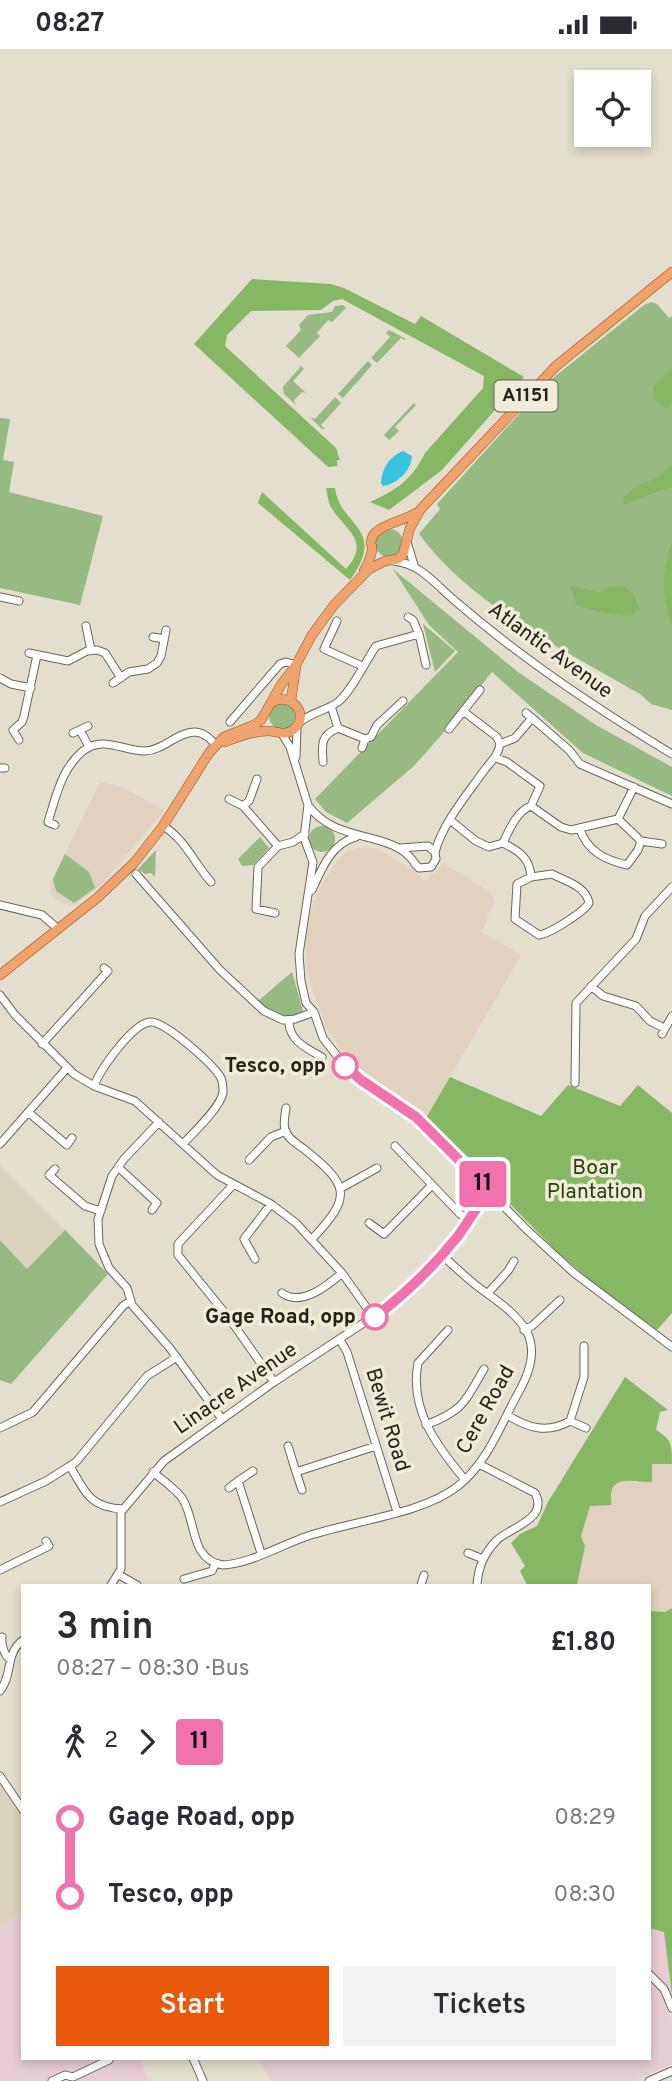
<!DOCTYPE html>
<html lang="en">
<head>
<meta charset="utf-8">
<style>
  body { margin:0; font-family:Overpass,sans-serif; background:#f2f2f3; color:#2b2b33; height:100vh; display:flex; flex-direction:column; font-size:26px; white-space:nowrap }
  * { box-sizing:border-box; margin:0 }
  p { font-size:23px; color:#7c7c81 }
  .icon { flex:none; width:38px; height:38px; fill:none; stroke:currentColor; stroke-width:2; stroke-linecap:round; stroke-linejoin:round }
  .map { position:relative; flex:1; overflow:hidden }
  .details { position:absolute; left:21px; top:1535px; width:630px; height:476px; display:flex; flex-direction:column; background:#fff; border-radius:0px; box-shadow:0 4px 10px #0003 }
  .details>* { flex:none }
  .badge { padding:0 14px; border-radius:5px; font-size:24px; line-height:46px }
  .tools { position:absolute; left:574px; top:21px; display:grid; gap:14px }
  .tools a { display:grid; place-items:center; width:77px; height:77px; border-radius:0px; background:#fff; box-shadow:0 4px 10px #0003; font-size:35px }
  .map>.badge { position:absolute; translate:-50% -50%; box-shadow:0 0 0 4px #fff }
  .legs { display:flex; align-items:center; gap:10px; height:77px; padding:0 35px; font-size:23px }
  .legs p { margin-inline-start:auto }
  .head { display:flex; align-items:center; justify-content:space-between; height:119px; padding:0 35px }
  h1 { font-size:38px; font-weight:600; line-height:52px }
  .button { display:flex; gap:14px; margin-top:auto; padding:14px 35px }
  .button a { flex:1; height:80px; border-radius:0px; background:#ea580c; color:#fff; font-size:28px; font-weight:600; line-height:80px; text-align:center }
  .button a+a { background:#f2f2f3; color:#2b2b33 }
  ul { padding:0 35px; list-style:none }
  li { display:flex; align-items:center; gap:24px; height:77px; font-size:26px }
  li i { display:grid; place-items:center; width:10px; height:100%; margin:0 9px; background:currentColor }
  li i::after { content:''; width:18px; height:18px; margin:-9px; border:5px solid; border-radius:50%; background:#fff }
  li p { margin-inline-start:auto }
  li:first-child i { background:linear-gradient(#0000 50%,currentColor 0) }
  li:last-child i { background:linear-gradient(currentColor 50%,#0000 0) }
  .status { display:flex; justify-content:space-between; align-items:center; height:49px; padding:0 35px; background:#fff; direction:ltr }
  .status svg { height:19px; fill:currentColor }
  .map>svg:first-child { display:block }
</style>
</head>
<body>
<div class="status"><b>08:27</b><svg viewBox="0 0 49 12"><path d="M0 12V9h3v3zM5 12V6h3v6zM10 12V3h3v9zM15 12V0h3v12zM26 1h20v11H26zM47 4h2v5h-2z"/></svg></div>
<div class="map">
<svg width="672" height="2032" viewBox="0 0 672 2032">
  <rect width="100%" height="100%" fill="#e3decd"/>
  <!-- commercial -->
  <path fill="#e0d2bf" d="M100 733 120 737 164 762 99 838 73 857 59 853 50 844 51 834Z
    M357 799H376L405 816 426 832 443 814 489 843 495 852 481 883 521 906 426 1069 360 1022 346 1007 327 980 312 940 306 915V889L310 866 317 844 337 811 347 802Z
    M652 1415H672V1559L665 1563 649 1562V1536H577L585 1497 581 1487 590 1456 612 1452 611 1442 618 1433 628 1431 636 1434Z"/>
  <!-- industrial -->
  <path fill="#e7cdd3" d="M23 1864V2009H139L149 2032H0V1874Z
    M649 1879 664 1883 672 1946 662 1950 672 1972V2015L633 2032H271L257 2009H649Z"/>
  <!-- built -->
  <path fill="#dad3bb" d="M0 1116 65 1181 27 1220 0 1191Z
    M0 1736 23 1770V1864L0 1874Z"/>
  <!-- green -->
  <path fill="#97b982" d="M651 253 657 255 669 269 672 267V661L651 655 640 645C563 600 473 558 419 485L440 460 437 455 548 333 644 256Z
    M343 256 346 259 332 273 328 271 317 284 320 287 299 309 286 297 301 281 299 276 308 266 332 263 335 257Z
    M389 281 406 290 404 291 401 289 377 314 371 309 390 288 386 284Z
    M368 312 372 316 343 349 338 345Z
    M301 317 304 320 293 332 306 344 302 343 294 351 296 356 284 345 283 338Z
    M335 348 341 354 321 376 325 380H322L310 368 315 370Z
    M414 354 416 356 395 378 399 382 389 391 384 386Z
    M0 369 10 370 3 411 14 413 9 443 103 467 80 556 0 539Z
    M375 494a14 14 0 1 1 28 0a14 14 0 1 1-28 0Z
    M393 520 518 623 596 676 672 718V747L583 704 492 623 444 683 414 717 347 774 326 763 315 750 458 603 429 576Z
    M423 575 455 602 435 623Z
    M269 667a13 13 0 1 1 26 0a13 13 0 1 1-26 0Z
    M309 790a13 13 0 1 1 26 0a13 13 0 1 1-26 0Z
    M260 788 269 799 253 816 242 817 238 810Z
    M156 801 155 828 151 824 145 825 138 820Z
    M65 805 89 823 95 839 74 854 56 842 53 830Z
    M292 923 303 962 299 968 280 970 257 953Z
    M65 1181 108 1225 11 1335 0 1331V1191L27 1220Z"/>
  <!-- forest -->
  <path fill="#86b765" d="M252 230 331 235 344 239 415 275 421 267 524 328 442 421 389 461 370 453C395 442 413 430 425 404L483 339 484 327 342 250 333 252 321 261 251 262 227 286 225 297 336 399 340 411H337V417L328 418 194 295Z
    M672 319V355L666 359 654 351 653 338Z
    M672 417V439L661 441 625 456 623 449 634 439 658 428Z
    M326 439H335C340 478 388 478 350 531L258 454 262 443 346 520C373 490 342 480 330 456 328 451 327 445 326 439Z
    M672 493V576C661 550 662 520 672 493Z
    M571 537 601 544 610 537H625L635 548 638 559 632 567C612 566 595 563 576 556Z
    M450 1028 541 1067 568 1036 620 1057 638 1036 672 1064V1264L657 1281 600 1240 555 1201 426 1069Z
    M625 1328 668 1361 660 1363 656 1381C672 1391 672 1395 672 1415H652V1433C639 1434 613 1425 611 1445 611 1449 612 1452 611 1456L590 1457 581 1487 585 1497 577 1536H527L520 1522 525 1517 511 1494 520 1485 537 1477 548 1453Z
    M672 1559V1946L664 1883 649 1879V1562L665 1563Z"/>
  <!-- water -->
  <path fill="#35c3e0" d="M403 402 412 407C411 422 397 435 383 437L381 434C382 419 389 408 403 402Z"/>
  <g fill="none" stroke-linecap="round" stroke-linejoin="round">
    <defs>
      <path id="minor" d="M407 493 414 516
        M393 512C420 514 435 535 454 551 522 610 595 659 672 705
        M0 548 19 552
        M337 572 324 600 362 617
        M86 577 91 601
        M419 585 426 616
        M153 588 164 590
        M29 604 68 612 87 602 97 601 105 604 121 629
        M0 629 11 635 31 639
        M113 634 129 623 148 620 157 614 161 607 166 581
        M331 657 338 679 365 690
        M463 662 497 688 500 695
        M532 669 569 701 580 715 672 755
        M230 673 280 615 286 613 296 616
        M299 674C311 663 326 662 338 653 351 643 366 612 376 597L419 585 413 571 408 568
        M449 680 480 641
        M80 681 89 698
        M73 684 88 677
        M282 685 290 698 308 756 304 789 313 813 299 905 301 932 306 954 314 963 323 989 345 1017 370 1037 416 1068 526 1180 574 1224 672 1298
        M19 691 13 681 22 673 24 667 37 606
        M362 699 365 690 371 688 377 676 403 652
        M296 708 297 678
        M496 709 507 713 540 737 531 757
        M323 713C322 695 320 687 338 679
        M0 719H5
        M229 750 243 757 278 797
        M308 756C336 796 391 780 414 813
        M243 757 249 752 257 730
        M531 757 561 778 571 781 618 770
        M618 770 634 738
        M450 771 476 792 489 798 503 794C519 802 530 809 531 828
        M55 776 48 773C56 748 61 720 83 702 103 686 123 702 145 702 164 701 176 684 194 683 204 683 211 690 216 697
        M163 777C184 789 195 815 211 833
        M580 780C587 802 605 811 627 816L638 801 641 792 618 770
        M641 792 662 795
        M503 794C509 781 517 762 531 757
        M400 799 428 797 435 803 436 810 431 818 419 819 415 815
        M435 803C443 774 466 747 483 723 490 713 498 708 500 695L515 689 532 669 526 664
        M136 825 220 921 264 962 283 971 295 970 314 963
        M552 825C565 832 586 837 589 854 584 863 549 885 539 886L515 870 517 835 531 828Z
        M312 841C322 819 331 795 356 788
        M0 856 42 866 57 879
        M275 864 256 860 258 818 278 797 293 793 305 785
        M591 937 603 947 636 957 650 972 664 979
        M0 946 15 966 74 1025 94 1037 135 1052 217 1126 271 1155 296 1174 342 1224 374 1269
        M289 971C288 991 306 999 322 1008
        M662 985 672 967
        M42 995 108 922 104 919
        M575 1034 576 954 636 890 645 867 672 838
        M94 1037C100 1021 132 975 150 973 165 972 213 1015 221 1029 223 1034 223 1039 223 1044 220 1059 193 1084 183 1095
        M286 1059C285 1066 283 1074 285 1081 288 1090 297 1095 304 1100 349 1136 353 1147 312 1190
        M28 1063 67 1096 72 1089
        M159 1073 124 1110 112 1127 98 1170 99 1195 109 1219 127 1239 132 1256 169 1298 222 1370
        M0 1095 67 1019
        M395 1097 460 1165 469 1171
        M249 1111 271 1088 286 1082
        M118 1118 157 1154 152 1161
        M55 1120 49 1126 85 1157 101 1162
        M233 1136 178 1195V1206L229 1269 274 1333
        M341 1139 377 1119
        M369 1174 384 1185 432 1136
        M255 1210 244 1190 271 1155
        M282 1244C301 1258 327 1237 342 1224
        M488 1244 508 1222 514 1212
        M448 1281 418 1314C409 1361 437 1397 465 1431
        M524 1281 532 1277 560 1251
        M340 1291 347 1303 397 1463
        M507 1366C528 1379 547 1385 570 1372L584 1328V1297
        M570 1372 586 1379
        M426 1376C464 1361 464 1354 484 1320
        M0 1379 33 1363 123 1257 130 1252
        M288 1397 296 1423
        M70 1417C85 1443 90 1459 123 1460
        M153 1423C162 1431 175 1439 182 1449 197 1471 189 1511 223 1516 252 1514 281 1496 308 1487 352 1472 423 1465 458 1437 486 1415 500 1378 516 1348 527 1329 538 1305 527 1283 515 1262 495 1251 477 1237 464 1227 453 1216 441 1205
        M238 1432 253 1422
        M229 1439 238 1432 261 1504
        M302 1441 296 1423 376 1397
        M0 1453 46 1432 76 1413 147 1327 177 1308
        M468 1504 483 1510
        M0 1521 49 1497 46 1492
        M119 1526 137 1536
        M184 1530 212 1522 215 1515
        M111 1536 121 1520V1463L164 1412 274 1333 391 1256 457 1188 469 1171 473 1161 491 1143
        M421 1536 424 1526
        M477 1536C478 1518 484 1504 497 1491 511 1478 549 1470 535 1444L479 1415
        M2 1588C1 1594 4 1607 10 1610
        M0 1642C13 1626 5 1604 23 1591
        M0 1727 23 1761
        M649 1925 664 1940 672 1959
        M193 2009 203 2032
        M52 2032 65 2026 73 2028 109 2011 108 2009
        M649 2032 672 2022"/>
      <path id="major" d="M364 522C367 516 372 507 372 500 372 492 369 497 372 489 376 476 404 472 416 464
        M291 651 296 618
        M225 693C238 688 253 682 268 682 278 682 285 688 294 680 312 665 288 640 270 655
        M0 926 97 849 134 814 163 777 209 704 224 688 254 676 261 671 281 636 296 616 312 586 334 556 369 520 385 512 398 510 403 505 410 479 420 461 556 317 672 223"/>
    </defs>
    <!-- minor casing -->
    <use href="#minor" stroke="#6b6657" stroke-width="9"/>
    <!-- major casing -->
    <use href="#major" stroke="#a04e13" stroke-width="10"/>
    <!-- minor -->
    <use href="#minor" stroke="#fff" stroke-width="7"/>
    <!-- major -->
    <use href="#major" stroke="#eea36e" stroke-width="9"/>
  </g>
  <g fill="none" stroke-linecap="round" stroke-linejoin="round">
    <defs>
      <path id="line-1" d="M345 1017 361 1031 416 1068 491 1143C476 1156 470 1171 458 1187 435 1216 405 1245 375 1268"/>
    </defs>
    <!-- line-1 casing -->
    <use href="#line-1" stroke="#fff" stroke-width="16"/>
    <!-- line-1 -->
    <use href="#line-1" stroke="#f172ac" stroke-width="10"/>
  </g>
  <!-- markers -->
  <g fill="#fff" stroke="#f172ac" stroke-width="3.5">
    <circle cx="345" cy="1017" r="12"/>
    <circle cx="375" cy="1268" r="12"/>
  </g>
  <g text-anchor="middle" dominant-baseline="central" stroke-width="7" stroke-linejoin="round" paint-order="stroke">
    <!-- shield labels -->
    <rect fill="#f1ebda" stroke="#625f55" stroke-width="2" x="494.5" y="331.5" width="63" height="31" rx="5"/>
    <g font-size="19" font-weight="bold" fill="#25231c">
      <text x="526" y="347">A1151</text>
    </g>
    <!-- street labels -->
    <g font-size="21" fill="#25231c" stroke="#f1ebda">
      <text transform="translate(550 602) rotate(36)">Atlantic Avenue</text>
      <text transform="translate(236 1340) rotate(-35)">Linacre Avenue</text>
      <text transform="translate(486 1361) rotate(-61)">Cere Road</text>
      <text transform="translate(387 1371) rotate(73)">Bewit Road</text>
    </g>
    <!-- stop labels -->
    <g font-size="21" font-weight="bold" fill="#25231c" stroke="#f1ebda" text-anchor="end">
      <text x="326" y="1017">Tesco, opp</text>
      <text x="356" y="1268">Gage Road, opp</text>
    </g>
    <!-- park labels -->
    <g font-size="21" fill="#244308" stroke="#f1ebda">
      <text x="595" y="1119">Boar<tspan x="595" dy="24">Plantation</tspan></text>
    </g>
  </g>
</svg>
<div class="tools">
<a><svg class="icon" aria-label="locate" viewBox="0 0 24 24"><circle cx="12" cy="12" r="6"/><path d="M12 2v4M12 18v4M2 12h4M18 12h4"/></svg></a>
</div>
<b class="badge" style="left:483px;top:1135px;background:#f172ac;color:#111">11</b>
<section class="details">
<div class="head"><div><h1>3 min</h1><p>08:27 – 08:30 · Bus</p></div><b>£1.80</b></div>
<div class="legs"><svg class="icon" aria-label="walk" viewBox="0 0 24 24"><circle cx="13" cy="4" r="2"/><path d="M13 8l-2 6 4 7M11 14l-3 7M7 12l3-4h3l4 4"/></svg>2<svg class="icon" aria-label="forward" viewBox="0 0 24 24"><path d="M9 5l7 7-7 7"/></svg><b class="badge" style="background:#f172ac;color:#111">11</b></div>
<ul>
<li><i style="color:#f172ac"></i><b>Gage Road, opp</b><p>08:29</p></li>
<li><i style="color:#f172ac"></i><b>Tesco, opp</b><p>08:30</p></li>
</ul>
<div class="button"><a>Start</a><a>Tickets</a></div>
</section>
</div>
</body>
</html>
